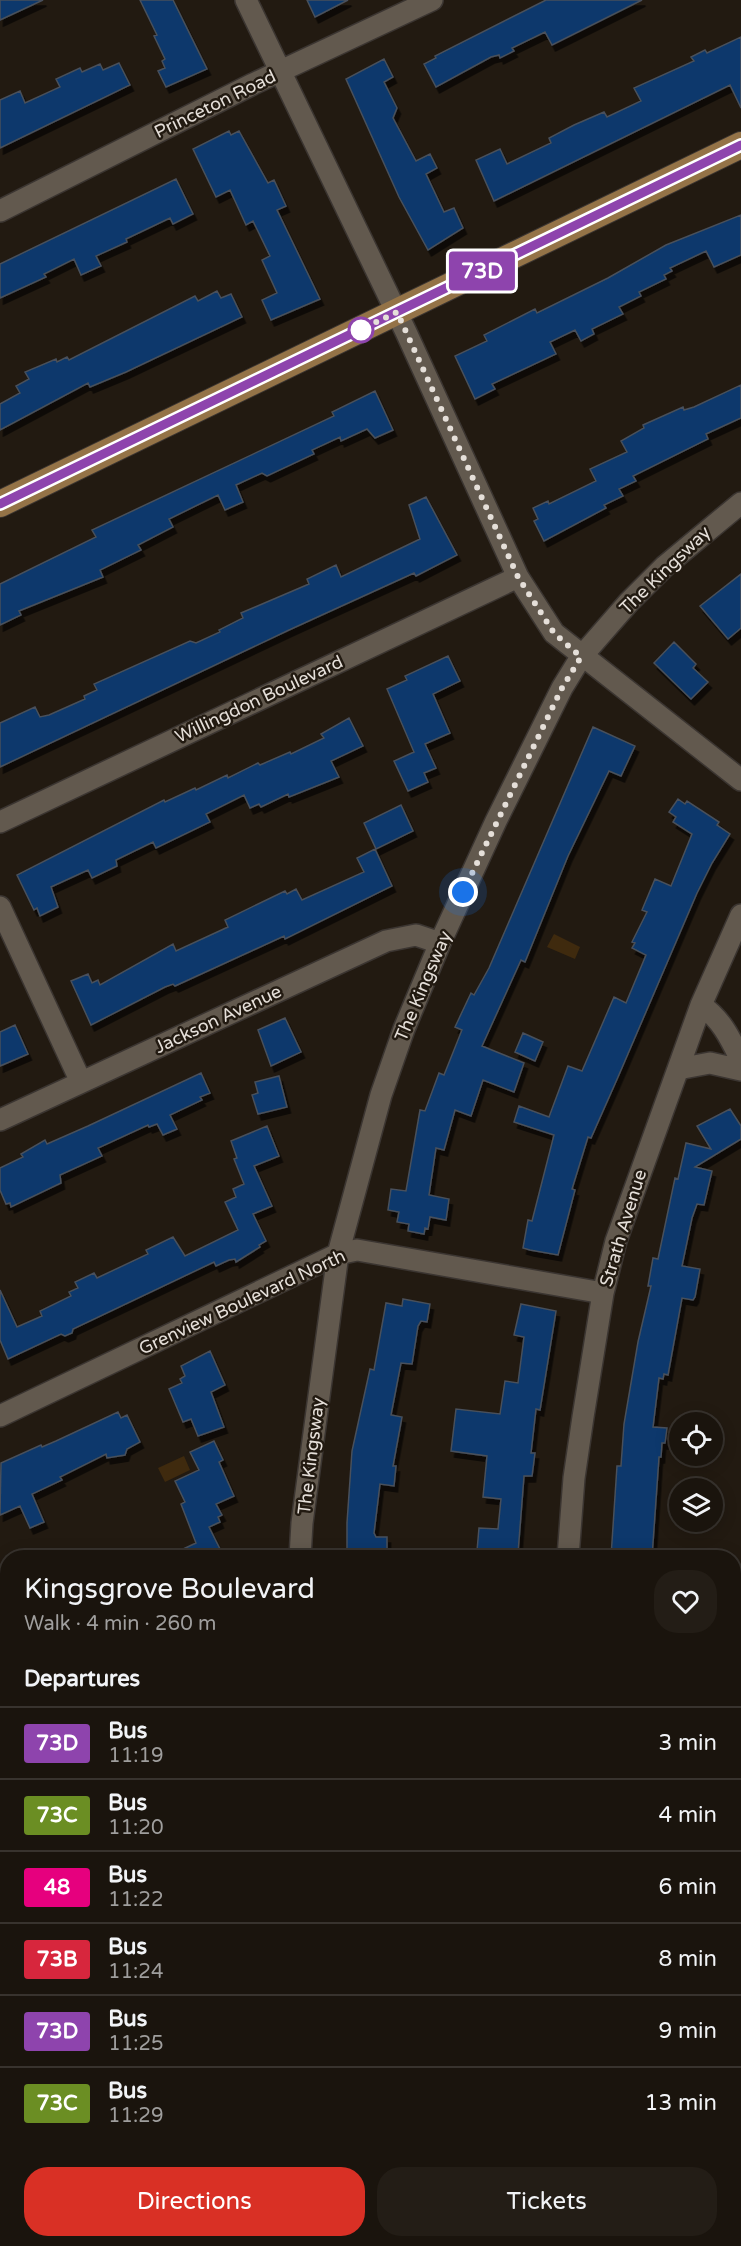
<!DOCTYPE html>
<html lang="en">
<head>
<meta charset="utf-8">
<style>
  body { margin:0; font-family:"Varela Round",sans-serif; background:#231d16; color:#f1f3f6; height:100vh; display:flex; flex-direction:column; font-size:22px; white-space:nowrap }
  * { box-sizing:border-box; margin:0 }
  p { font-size:20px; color:#9f9e9d }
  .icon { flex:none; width:33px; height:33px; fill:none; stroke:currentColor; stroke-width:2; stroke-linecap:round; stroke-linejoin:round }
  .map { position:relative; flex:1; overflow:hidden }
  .side { position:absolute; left:0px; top:1550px; width:741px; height:698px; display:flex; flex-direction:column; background:#1a140d; border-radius:24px 24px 0 0; box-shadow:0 3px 15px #0003,0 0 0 2px #38332e }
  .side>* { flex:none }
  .badge { padding:0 12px; border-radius:4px; font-size:21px; line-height:39px }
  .fabs { position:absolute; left:669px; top:1412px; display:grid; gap:12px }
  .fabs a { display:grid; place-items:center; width:54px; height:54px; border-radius:50%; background:#1a140d; box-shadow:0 3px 15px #0003,0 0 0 2px #38332e; font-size:30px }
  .you { position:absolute; width:30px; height:30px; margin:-15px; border:4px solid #fff; border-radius:50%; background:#1a73e8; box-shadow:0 0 0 9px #1a73e833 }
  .map>.badge { position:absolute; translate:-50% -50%; box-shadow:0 0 0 3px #fff }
  h2 { padding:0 24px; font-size:22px; line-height:54px }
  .round { display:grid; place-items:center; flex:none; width:63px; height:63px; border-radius:24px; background:#231d16 }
  .overview { display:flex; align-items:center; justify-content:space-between; height:102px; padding:0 24px }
  h1 { font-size:28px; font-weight:600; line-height:45px }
  .cta { display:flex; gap:12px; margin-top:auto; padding:12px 24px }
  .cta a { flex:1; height:69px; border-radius:24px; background:#d93025; color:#fff; font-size:24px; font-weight:600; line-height:69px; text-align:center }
  .cta a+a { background:#231d16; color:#f1f3f6 }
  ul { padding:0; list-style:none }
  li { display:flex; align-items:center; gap:18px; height:72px; padding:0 24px; border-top:2px solid #38332e }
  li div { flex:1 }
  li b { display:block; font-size:22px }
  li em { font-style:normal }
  li .badge { min-width:66px; font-weight:700; text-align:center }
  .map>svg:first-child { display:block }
</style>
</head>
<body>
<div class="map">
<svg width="741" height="2246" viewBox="0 0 741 2246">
  <defs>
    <filter id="shadow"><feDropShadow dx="3.5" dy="6" stdDeviation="0" flood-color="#0009"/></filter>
  </defs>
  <rect width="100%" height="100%" fill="#221a11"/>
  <!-- water -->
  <path fill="#3f2a0e" d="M554 934 580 947 575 959 547 947Z
    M184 1456 190 1470 165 1482 158 1468Z"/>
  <!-- building -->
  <path fill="#09386c" stroke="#48505b" stroke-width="1.5" filter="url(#shadow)" d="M0 0H43L0 20Z
    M140 0H173L207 69 166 87 158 71 165 68 162 61 165 59 154 36 157 35Z
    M307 0H348L315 17Z
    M546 0H642L552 45 545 32 512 48 514 51 500 58 499 55 491 57 436 87 424 64 436 58 435 56Z
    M741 37V108L730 85 494 201 476 160 500 149 507 164 551 143 549 138 574 125 604 112 607 117 641 101 634 88 694 61 691 57 705 50 707 53Z
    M384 59 393 77 384 82 397 108 393 118 416 161 430 154 437 168 426 174 444 212 454 208 463 228 428 250 399 197 346 79Z
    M119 63 130 85 0 148V100L20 91 25 103 60 87 56 79 80 68 82 72 100 64 103 70Z
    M229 131 231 135 239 131 268 183 274 180 286 206 277 210 320 299 271 320 262 300 277 293 262 260 270 256 253 221 246 225 230 190 216 197 193 149Z
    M176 179 193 214 173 224 170 218 126 239 127 242 96 256 101 266 81 275 74 259 44 274 46 277 0 298V264Z
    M741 215V255L714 267 706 251 670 268 672 271 664 275 666 279 639 292 641 296 619 307 623 314 592 329 594 334 581 341 575 330 550 342 556 354 492 384 495 389 475 399 455 356 487 341 484 335 535 309 537 313 608 278 666 245Z
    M217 291 221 298 231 294 242 317 126 372 90 387 88 383 0 430V404L20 393 16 386 29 379 25 372 56 359 57 362 67 357 69 360 195 296 198 301Z
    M741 385V418L706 434 708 439 633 476 636 481 619 489 623 496 604 505 606 508 544 541 534 521 538 519 533 508 548 501 549 504 596 481 590 469 627 452 621 441 644 428 643 425 683 407 684 410 694 407Z
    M375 391 393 430 375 438 367 429 341 441 340 437 312 450 314 454 267 476 262 473 236 485 243 502 225 510 218 495 169 519 173 527 138 545 141 550 100 570 103 577 19 611 21 615 0 625V584L96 537 92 530 334 416 332 412Z
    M426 497 457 555 416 576 414 573 289 630 0 767V723L35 707 40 717 49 715 85 699 84 696 97 690 94 684 190 641 196 643 220 632 219 630 243 618 241 613 309 584 307 579 336 565 341 577 420 539 409 505Z
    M741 574V628L728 639 700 606Z
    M674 642 696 664 693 668 708 682 691 699 654 663Z
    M448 656 460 681 433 694 450 733 425 744 436 768 424 773 428 782 408 791 394 761 414 752 387 689 407 680 405 676Z
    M349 718 363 746 331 761 339 777 289 797 288 794 261 807 259 804 250 808 244 795 206 814 210 822 156 848 153 842 116 860 117 866 92 878 88 870 51 887 58 907 40 916 37 908 34 910 17 875 164 800 165 802 195 788 196 790 227 775 228 778 258 763 260 765 290 752 291 754 324 738 321 734Z
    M593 727 635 746 621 776 609 771 568 856 525 962 521 960 482 1046 524 1063 514 1092 483 1080 471 1116 455 1110 444 1150 436 1148 429 1195 449 1199 446 1220 430 1217 428 1229 425 1228 424 1234 408 1231 409 1224 397 1222 399 1212 388 1210 391 1189 406 1191 420 1110 425 1111 439 1073 444 1075 462 1030 455 1027 471 993 474 995 489 968Z
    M678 799 685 804 687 801 719 822 717 825 730 834 712 863 697 893 618 1077 591 1138 588 1137 572 1189 575 1190 558 1255 530 1250 523 1248 528 1220 532 1221 554 1135 514 1122 519 1106 549 1117 568 1066 582 1071 614 997 626 1003 646 955 632 948 635 943 632 942 647 912 642 910 655 879 671 886 692 834 673 822 676 817 669 812Z
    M401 805 413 831 376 849 364 823Z
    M375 849 392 886 285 939 284 936 175 986 173 984 165 987 91 1025 71 981 88 974 92 983 98 980 100 985 173 944 176 951 228 927 225 920 285 891 287 894 296 889 302 900 364 872 357 858Z
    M285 1018 301 1052 271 1066 258 1030Z
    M15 1025 28 1054 0 1066V1032Z
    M523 1033 543 1042 535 1061 515 1052Z
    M201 1073 210 1093 200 1097 202 1100 170 1115 177 1129 163 1135 157 1124 149 1127 148 1125 98 1148 102 1156 60 1175 61 1183 11 1207 10 1203 6 1204 0 1190V1168L23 1157 21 1154 45 1140 47 1144 88 1126Z
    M279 1076 287 1107 258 1114 252 1095 258 1093 255 1082Z
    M730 1109 741 1126V1139L695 1167 712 1171 704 1205 697 1204 692 1218 682 1266 700 1269 695 1297 693 1300 682 1298 668 1375 664 1374 663 1379 659 1378 653 1427 667 1428 665 1443H662L661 1457H659L652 1557H611L617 1466H621L624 1424 638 1342 651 1286H648L653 1258 658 1259 675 1178 678 1179 686 1143 711 1149 697 1126Z
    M267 1126 279 1156 254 1166 272 1206 253 1214 266 1241 259 1245 260 1247 236 1262 235 1259 229 1260 216 1266 214 1262 73 1329 72 1333 65 1336 61 1334 8 1359 0 1340V1290L17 1327 42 1316 40 1311 71 1296 69 1292 78 1288 75 1282 94 1273 97 1278 148 1254 146 1250 173 1237 185 1256 238 1230 225 1202 236 1197 233 1189 244 1184 234 1159 237 1158 231 1141Z
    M403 1299 430 1304 427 1322 421 1321 418 1326 412 1364 401 1363 391 1415 402 1417 393 1466H396L394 1486 380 1484 374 1533 376 1537H387V1557H351L352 1550H347V1523L352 1451 370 1369 374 1370 386 1303 402 1306Z
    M521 1304 556 1311 540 1410 536 1409 531 1453H535L532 1476H524L518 1553 477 1551 479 1528 498 1529 501 1499 483 1497 487 1456 451 1451 456 1409 500 1414 505 1381 518 1383 524 1337 514 1335Z
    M210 1351 225 1385 211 1392 224 1427 198 1436 191 1419 183 1422 169 1389 182 1383 180 1379 185 1376 181 1366Z
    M118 1412 121 1418 127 1415 140 1442 127 1449 125 1455 107 1458 106 1454 60 1477 62 1480 32 1494 44 1522 30 1528 20 1506 0 1515 1 1463 41 1445 42 1447 56 1441Z
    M214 1441 223 1460 219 1462 234 1496 216 1504 222 1515 218 1517 220 1522 209 1527 224 1557H166L196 1543 181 1504 185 1502 175 1481 199 1470 190 1452Z"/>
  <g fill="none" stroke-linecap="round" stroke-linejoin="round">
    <defs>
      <path id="minor" d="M246 0 406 332 518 577 554 633 741 780
        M0 211 253 84 432 0
        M0 822 518 577
        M0 907 81 1082
        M701 1005C722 1020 730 1038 741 1060
        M678 1069 710 1063 741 1070
        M0 1120 386 941 416 935 440 943
        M0 1416 338 1254 357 1250 603 1293
        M300 1557 302 1523 338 1254 381 1095 404 1029 440 943 496 821 562 688 581 657 629 602 665 566 741 503
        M568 1557 574 1478 583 1417 603 1293 616 1241 701 1005 741 915
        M734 1694 741 1691
        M0 1712 8 1708
        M0 2046 8 2042
        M734 2150 741 2177
        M448 2240 449 2246
        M262 2246 277 2240"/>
      <path id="major" d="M0 504 741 145"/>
    </defs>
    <!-- minor casing -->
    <use href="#minor" stroke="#3b3531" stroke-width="24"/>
    <!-- major casing -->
    <use href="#major" stroke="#3b3531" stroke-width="28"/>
    <!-- minor -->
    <use href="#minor" stroke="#62594e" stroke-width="21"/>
    <!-- major -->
    <use href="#major" stroke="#947347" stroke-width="26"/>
  </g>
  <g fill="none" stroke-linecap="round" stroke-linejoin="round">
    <defs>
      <path id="line" d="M0 504 741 145"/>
    </defs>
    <!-- line casing -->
    <use href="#line" stroke="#fff" stroke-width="14"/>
    <!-- line -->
    <use href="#line" stroke="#8e44ad" stroke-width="9"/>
    <!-- walk -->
    <path stroke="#e5dfd9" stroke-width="6" stroke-dasharray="0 10.8" d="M361 330 354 333 397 312 518 577 554 633 581 657 562 688 463 892"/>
  </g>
  <!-- markers -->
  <circle fill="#fff" stroke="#8e44ad" stroke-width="3" cx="361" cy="330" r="12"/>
  <g text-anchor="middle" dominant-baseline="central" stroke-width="5" stroke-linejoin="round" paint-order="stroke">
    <!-- street labels -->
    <g font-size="18" fill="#e5dfd9" stroke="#221a11">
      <text transform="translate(215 104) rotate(-26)">Princeton Road</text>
      <text transform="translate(665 570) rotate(-44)">The Kingsway</text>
      <text transform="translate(259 699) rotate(-25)">Willingdon Boulevard</text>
      <text transform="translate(423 986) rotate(-67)">The Kingsway</text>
      <text transform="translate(218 1019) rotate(-25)">Jackson Avenue</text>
      <text transform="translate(623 1228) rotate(-73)">Strath Avenue</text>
      <text transform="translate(242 1302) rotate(-25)">Grenview Boulevard North</text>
      <text transform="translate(311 1456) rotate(-83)">The Kingsway</text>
    </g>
  </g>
</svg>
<div class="fabs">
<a><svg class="icon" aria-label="locate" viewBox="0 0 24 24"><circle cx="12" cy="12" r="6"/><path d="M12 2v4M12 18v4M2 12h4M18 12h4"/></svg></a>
<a><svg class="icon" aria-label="layers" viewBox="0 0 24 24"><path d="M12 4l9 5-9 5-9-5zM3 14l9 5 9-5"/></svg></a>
</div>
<div class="you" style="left:463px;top:892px"></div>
<b class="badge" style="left:482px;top:271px;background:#8e44ad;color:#fff">73D</b>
<section class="side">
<div class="overview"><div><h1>Kingsgrove Boulevard</h1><p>Walk · 4 min · 260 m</p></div><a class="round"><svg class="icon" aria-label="heart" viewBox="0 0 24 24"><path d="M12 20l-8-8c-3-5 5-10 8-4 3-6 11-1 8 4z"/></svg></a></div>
<h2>Departures</h2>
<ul>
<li><span class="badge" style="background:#8e44ad;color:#fff">73D</span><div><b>Bus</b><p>11:19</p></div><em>3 min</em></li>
<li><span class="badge" style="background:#6b8e23;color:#fff">73C</span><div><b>Bus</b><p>11:20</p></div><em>4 min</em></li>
<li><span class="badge" style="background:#e6007e;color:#fff">48</span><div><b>Bus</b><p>11:22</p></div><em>6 min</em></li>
<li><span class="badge" style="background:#d7263d;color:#fff">73B</span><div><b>Bus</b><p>11:24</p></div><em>8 min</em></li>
<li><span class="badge" style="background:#8e44ad;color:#fff">73D</span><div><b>Bus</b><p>11:25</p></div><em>9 min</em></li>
<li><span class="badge" style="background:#6b8e23;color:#fff">73C</span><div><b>Bus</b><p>11:29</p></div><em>13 min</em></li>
</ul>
<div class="cta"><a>Directions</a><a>Tickets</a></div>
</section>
</div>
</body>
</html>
